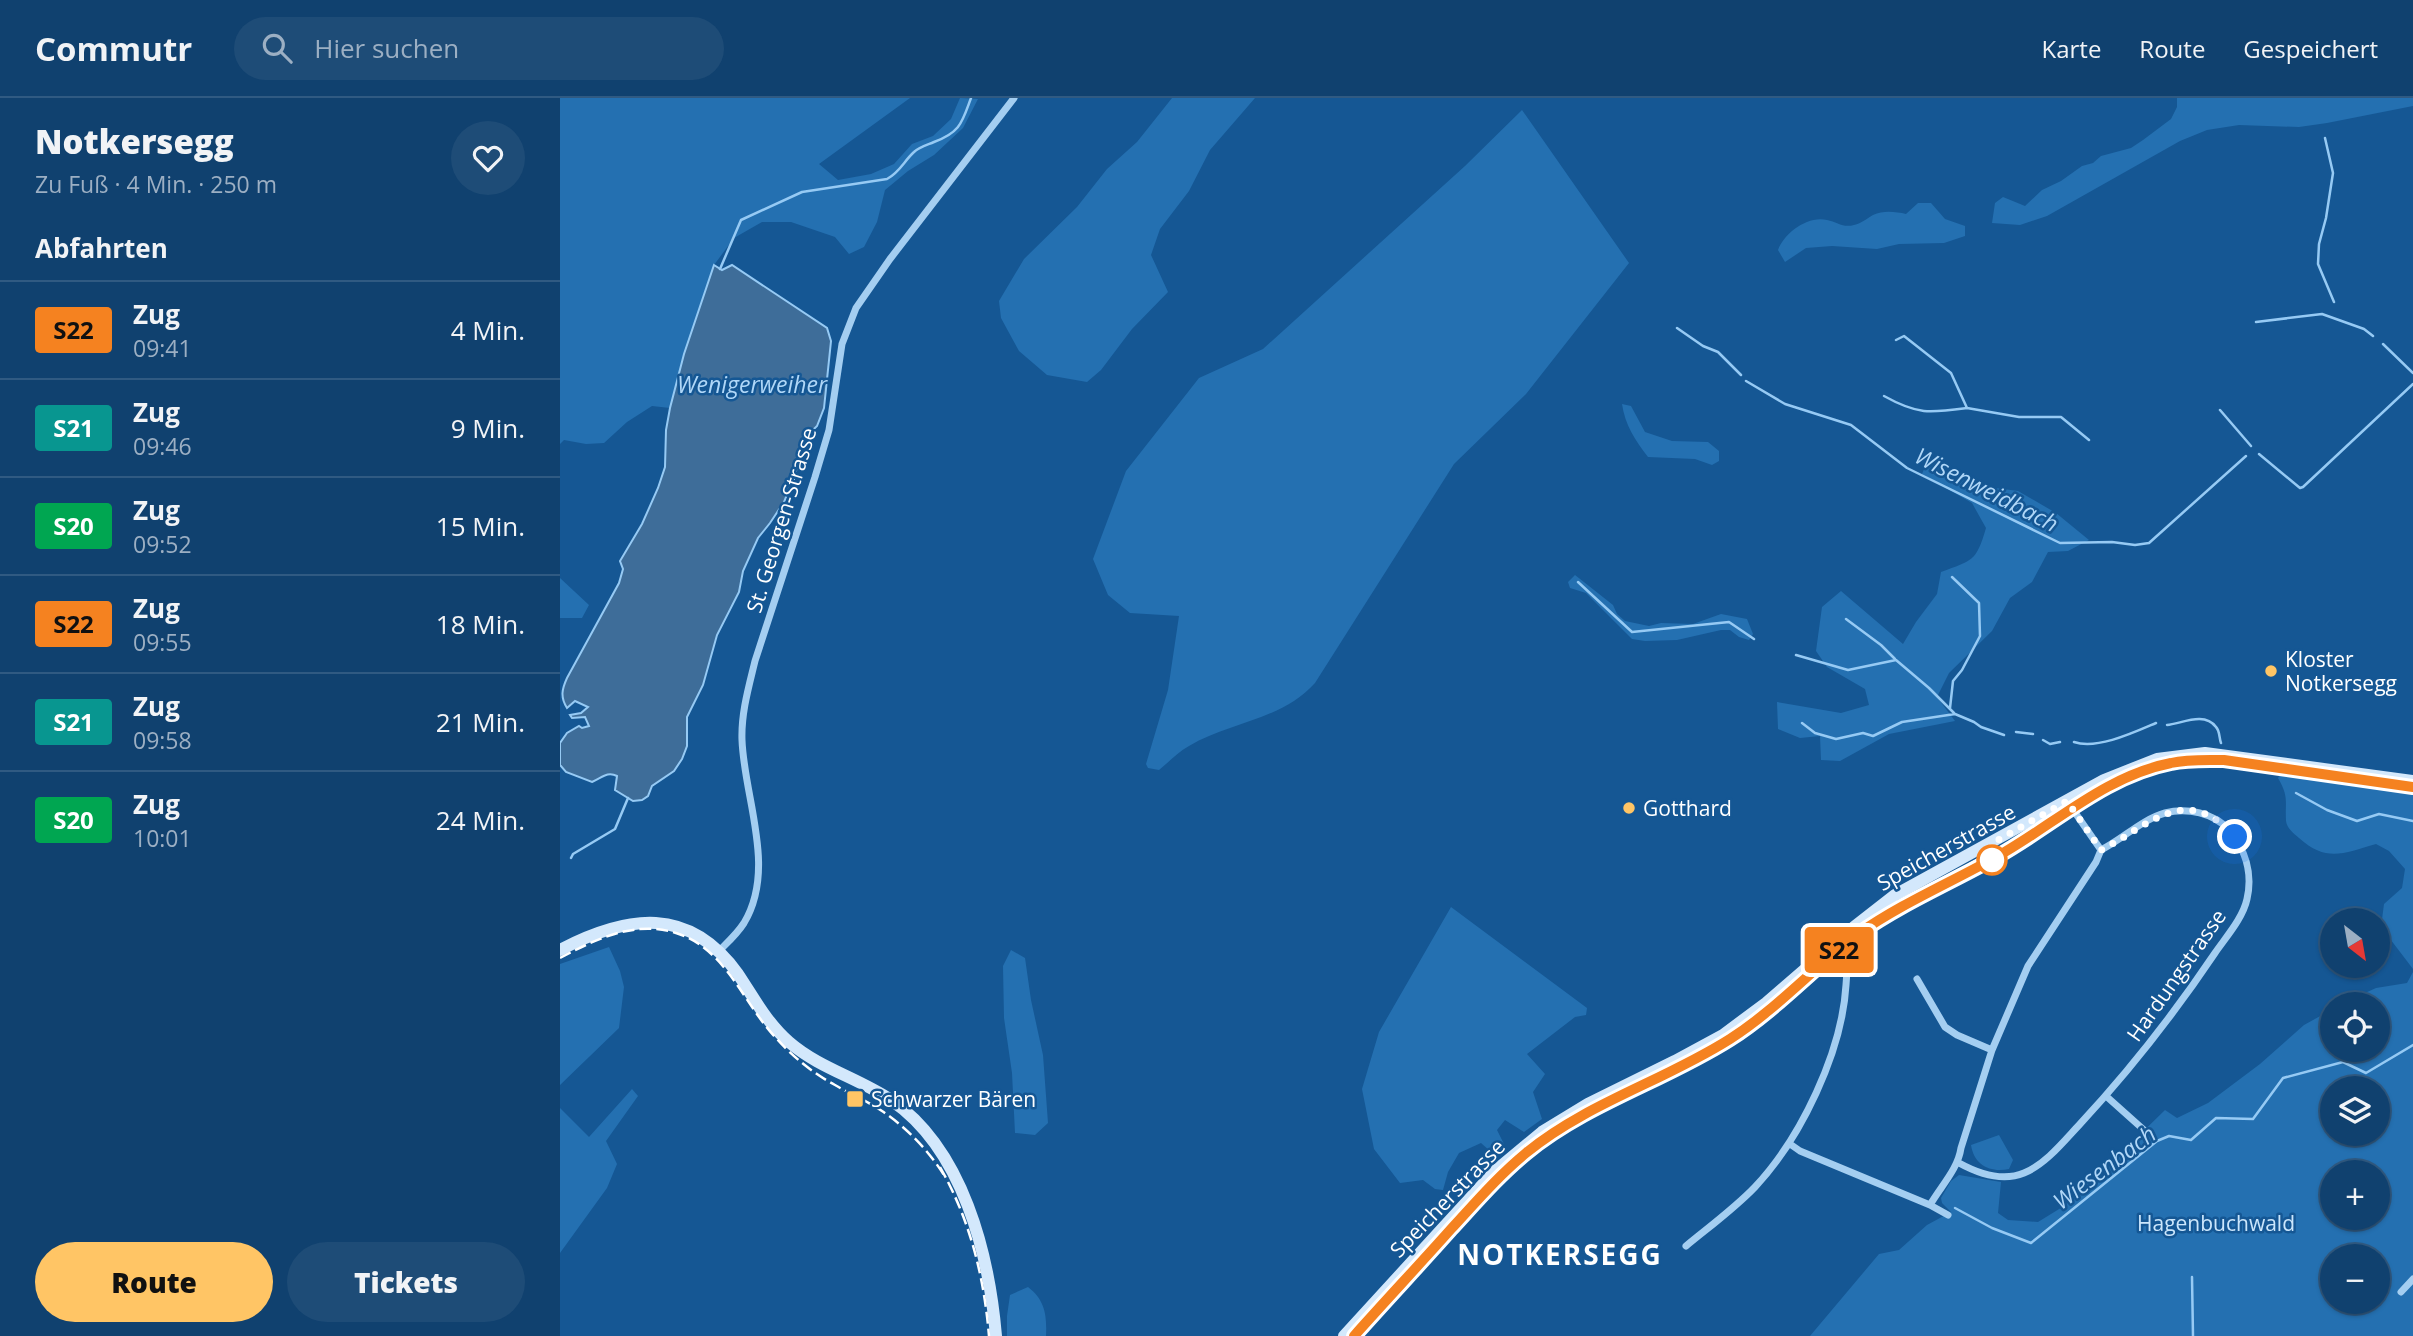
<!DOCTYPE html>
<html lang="de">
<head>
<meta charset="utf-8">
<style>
  body { margin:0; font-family:"Open Sans",sans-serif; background:#1e4c77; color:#f1f3f6; height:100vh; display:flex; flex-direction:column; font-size:26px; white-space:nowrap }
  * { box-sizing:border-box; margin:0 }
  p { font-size:23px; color:#9cafc3 }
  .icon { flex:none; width:38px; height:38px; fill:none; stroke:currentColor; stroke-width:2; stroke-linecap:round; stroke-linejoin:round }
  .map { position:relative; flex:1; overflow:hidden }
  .side { display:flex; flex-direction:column; background:#10416f; width:560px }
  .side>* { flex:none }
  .badge { padding:0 14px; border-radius:5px; font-size:24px; line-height:46px }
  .needle { width:46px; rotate:149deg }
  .fabs { position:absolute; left:1760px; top:810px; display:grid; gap:14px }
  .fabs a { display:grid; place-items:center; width:70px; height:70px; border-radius:50%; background:#10416f; box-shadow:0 2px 5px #0004,0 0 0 2px #305a82; font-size:35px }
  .you { position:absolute; width:35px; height:35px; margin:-18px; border:5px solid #fff; border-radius:50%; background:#1a73e8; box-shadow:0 0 0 10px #1a73e833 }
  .map>.badge { position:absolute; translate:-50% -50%; box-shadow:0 0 0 4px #fff }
  h2 { padding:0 35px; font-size:26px; line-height:63px }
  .round { display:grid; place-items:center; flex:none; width:74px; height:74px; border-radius:37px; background:#1e4c77 }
  .summary { display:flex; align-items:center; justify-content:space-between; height:119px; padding:0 35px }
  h1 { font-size:33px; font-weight:800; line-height:52px }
  .action { display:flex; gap:14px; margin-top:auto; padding:14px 35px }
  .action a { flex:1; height:80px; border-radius:42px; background:#ffc565; color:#111; font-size:28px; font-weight:800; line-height:80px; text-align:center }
  .action a+a { background:#1e4c77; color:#f1f3f6 }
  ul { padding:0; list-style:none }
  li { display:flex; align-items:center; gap:21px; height:98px; padding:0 35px; border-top:2px solid #305a82 }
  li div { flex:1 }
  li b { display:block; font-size:26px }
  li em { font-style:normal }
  li .badge { min-width:77px; font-weight:700; text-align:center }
  header { display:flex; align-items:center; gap:42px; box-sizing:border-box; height:98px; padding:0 35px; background:#10416f; border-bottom:2px solid #305a82 }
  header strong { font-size:33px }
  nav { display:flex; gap:38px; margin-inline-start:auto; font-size:24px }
  .search { width:490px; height:63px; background:#1e4c77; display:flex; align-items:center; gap:18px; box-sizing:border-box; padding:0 24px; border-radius:38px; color:#9cafc3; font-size:26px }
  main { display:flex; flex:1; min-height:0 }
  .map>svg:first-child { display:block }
</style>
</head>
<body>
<header>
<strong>Commutr</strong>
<div class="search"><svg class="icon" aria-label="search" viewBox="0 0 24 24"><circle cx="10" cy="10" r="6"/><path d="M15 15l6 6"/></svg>Hier suchen</div>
<nav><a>Karte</a><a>Route</a><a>Gespeichert</a></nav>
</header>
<main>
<section class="side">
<div class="summary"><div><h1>Notkersegg</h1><p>Zu Fuß · 4 Min. · 250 m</p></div><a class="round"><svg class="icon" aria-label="heart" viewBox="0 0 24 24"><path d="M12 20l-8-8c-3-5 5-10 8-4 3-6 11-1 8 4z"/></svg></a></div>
<h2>Abfahrten</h2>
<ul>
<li><span class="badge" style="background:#f58220;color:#111">S22</span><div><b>Zug</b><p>09:41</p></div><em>4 Min.</em></li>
<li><span class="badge" style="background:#089690;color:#fff">S21</span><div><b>Zug</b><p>09:46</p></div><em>9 Min.</em></li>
<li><span class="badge" style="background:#00a651;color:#fff">S20</span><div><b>Zug</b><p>09:52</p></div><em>15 Min.</em></li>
<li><span class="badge" style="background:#f58220;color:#111">S22</span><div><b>Zug</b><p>09:55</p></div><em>18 Min.</em></li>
<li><span class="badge" style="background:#089690;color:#fff">S21</span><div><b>Zug</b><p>09:58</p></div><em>21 Min.</em></li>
<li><span class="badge" style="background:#00a651;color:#fff">S20</span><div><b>Zug</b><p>10:01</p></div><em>24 Min.</em></li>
</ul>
<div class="action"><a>Route</a><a>Tickets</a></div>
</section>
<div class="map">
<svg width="1853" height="1238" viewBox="0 0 1853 1238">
  <rect width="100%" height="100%" fill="#155794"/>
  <!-- green -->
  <path fill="#2470b1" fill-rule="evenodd" d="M0 0H350L259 66 278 82 311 76 334 66 352 46 373 38 391 21 400 0 418 1 403 30 374 57 348 73 325 92 317 124 304 149 289 156 275 139 231 124H202L174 140 154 167 124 256 110 310 92 308 67 324 44 345 26 346 4 342 0 346Z
    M612 0H695L650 52 629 93 600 131 591 157 608 194 572 231 541 272 527 284 487 277 459 253 441 220 439 203 464 161 517 109 547 71 577 44Z
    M1617 0H1853V8L1767 25 1739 29 1679 27 1647 32 1620 43 1487 118 1460 127 1432 125 1435 105 1443 99 1465 108 1482 92 1501 83 1522 68 1533 65 1541 58 1571 50 1583 42 1611 21 1617 9Z
    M962 12 1069 165 966 296 894 366 755 585C722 622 670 624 629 648 618 654 609 664 599 672L588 670 586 666 608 592 619 518 570 515 548 497 533 461 566 373 639 280 703 251 905 68Z
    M1358 105H1371L1385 121 1405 128V138L1384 145 1339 146 1317 151 1272 148 1246 150 1225 164 1218 152C1224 135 1248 117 1267 122 1277 124 1283 130 1294 127 1302 125 1306 121 1313 117 1324 112 1336 114 1346 116Z
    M1062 306 1071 308 1085 334 1112 343 1148 344 1159 353V363L1152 367 1135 361 1088 359C1075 342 1065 327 1062 306Z
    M1367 364 1421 388 1458 393 1496 415 1529 442 1508 453 1488 454 1472 484 1450 500 1432 533 1389 575 1377 599 1395 623 1329 636 1280 663 1261 662 1260 638 1240 640 1218 631 1217 604 1281 615 1309 607 1305 591 1267 569 1256 553 1262 509 1281 493 1343 546 1356 524 1377 496 1381 474C1413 462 1416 464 1426 430L1412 405 1362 376Z
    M1015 477 1053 507 1057 516 1065 523 1089 528 1101 525 1133 526 1161 516 1187 521 1193 536 1189 542 1179 539 1170 532H1161L1117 542 1085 543 1072 541 1026 495 1010 490 1008 484Z
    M0 480 29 507 22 520H0Z
    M1721 675 1853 693V871L1821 829 1824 806 1842 790 1845 771 1829 753 1816 746C1784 755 1767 765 1739 740 1733 735 1727 730 1726 723 1725 703 1729 699 1718 680Z
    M891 809 1027 910 1026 917 1015 919 967 956 985 976 973 994 982 1021 964 1034 945 1022 937 1032 944 1046 940 1053H930L921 1045 899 1055 888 1074 883 1092 875 1091 863 1082 840 1085 814 1051 802 991 819 934Z
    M49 849 60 873 64 889 59 930 0 987V866Z
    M451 852 465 860 471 902 483 957 488 1025 475 1037 455 1035 452 975 444 920 443 868Z
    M1853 874V1238H1250L1319 1156 1339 1152 1367 1127 1391 1114 1382 1105 1381 1100 1391 1083 1399 1077 1441 1084 1438 1115 1448 1122 1478 1124 1504 1108 1534 1075 1560 1056 1605 1012 1617 1020 1648 1005 1700 966 1744 927 1773 911V952H1818V906H1781L1816 890 1847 885ZM1773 990H1818V1036H1773ZM1773 1074H1818V1120H1773ZM1773 1158H1818V1204H1773Z
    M72 991 78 998 46 1043 57 1066 47 1090 0 1155V1010L29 1039Z
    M1439 1037 1453 1062 1449 1071C1430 1075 1414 1067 1411 1047Z
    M468 1189C485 1202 487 1217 486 1238H447V1218L450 1197Z"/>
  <!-- water -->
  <path fill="#3e6d99" stroke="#96caf4" stroke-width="2" d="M154 167 162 172 172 167 267 230 271 243 264 310 257 328 243 342 244 360 235 374 233 388 229 392 224 404 210 425 198 440 183 473 179 494 157 537 143 587 127 619V648L122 661 114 673 92 688 88 698 82 702 73 703 55 692 57 678C47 673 42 680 32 684L6 674 0 667V645L7 635 19 628 22 630 29 628 25 619 12 620 10 617 21 615 28 609 15 603 7 610C0 599 2 591 7 580L59 485 63 471 60 463 82 426 98 390 105 369 106 332 110 310 124 256Z"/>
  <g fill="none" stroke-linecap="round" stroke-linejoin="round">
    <!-- stream -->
    <path stroke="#96caf4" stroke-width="2.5" d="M1765 40 1773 75 1766 120 1759 146 1758 166 1774 204
      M160 171 181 122 242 94 327 81C340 74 344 63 354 54 359 49 367 47 374 44 401 34 402 24 411 0
      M1696 224 1762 216 1804 231 1813 238
      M1117 230 1143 248 1158 254 1181 277
      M1336 242 1344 238 1391 275 1407 310 1459 319H1501L1529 342
      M1823 246 1853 275
      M1186 283 1225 306 1291 327 1347 370 1500 445 1552 444 1575 447 1589 445 1686 358
      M1324 298C1358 317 1370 315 1407 310
      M1660 312 1691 348
      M1699 356 1740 390 1743 389 1853 286
      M1018 484 1072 534 1169 524 1194 541
      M1286 521 1321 547 1335 561
      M1236 557 1288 572 1336 562 1369 590 1394 615
      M1390 610 1393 583 1402 572 1420 538 1419 505 1392 479
      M1242 625 1255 635 1276 641 1303 635 1313 638 1342 624 1395 616 1414 624 1421 629 1444 637
      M1607 627C1621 626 1644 613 1656 629 1660 633 1659 640 1661 645
      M1456 634 1473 636
      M1483 642 1490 646 1500 644
      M1514 644C1537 652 1575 634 1596 625
      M1736 695 1767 712 1797 723 1819 716 1853 723
      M11 760 13 756 55 731 68 700
      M1395 1110 1432 1130 1471 1145 1597 1043 1609 1038 1631 1042 1656 1020 1693 1021 1723 980 1783 964 1806 975 1853 947
      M1632 1179 1633 1238"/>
    <!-- minor -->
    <path stroke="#a4cef1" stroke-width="7" d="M159 853C168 844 177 836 184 825 217 770 184 700 182 642 181 615 189 588 195 563L255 379 269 332 282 246 296 210 330 161 454 0
      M1357 881 1385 929 1397 937 1432 952
      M1546 998 1584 1032
      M1230 1046 1240 1053 1370 1107 1388 1117
      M1399 1065C1419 1076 1442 1084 1464 1075 1486 1066 1504 1043 1520 1026 1570 972 1614 916 1655 855 1666 839 1683 820 1687 801 1693 775 1685 751 1669 732 1654 715 1627 709 1605 715 1581 722 1563 741 1541 752
      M1370 1107C1381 1088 1398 1071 1401 1050L1432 952 1468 868 1536 764 1541 752 1507 703
      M1126 1148C1149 1129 1175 1110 1195 1089 1241 1040 1282 954 1286 887 1287 870 1290 856 1279 842
      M1841 1194 1853 1181"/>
    <!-- secondary -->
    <path stroke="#d3e8fc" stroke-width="12" d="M0 852C67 817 129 807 178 876 194 900 207 925 229 944 259 970 298 980 331 1002 403 1051 429 1156 436 1238
      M784 1238 935 1073 982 1034 1028 1006 1115 963 1163 937 1206 905 1294 829 1335 797 1544 682 1597 661 1645 655 1853 683"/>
    <!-- rail -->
    <path stroke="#fff" stroke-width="2.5" stroke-dasharray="12 5" stroke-linecap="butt" d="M1495 722 1523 703 1575 675 1626 662H1664L1853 689
      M0 860C36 841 75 822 116 835 167 851 183 906 217 941 233 959 254 976 275 987 290 996 307 1003 322 1013 347 1030 368 1052 384 1077
      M380 1069C410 1122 424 1178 429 1238
      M794 1238 937 1082 987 1039 1032 1012 1138 960 1171 940 1200 919 1341 803 1503 716"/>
  </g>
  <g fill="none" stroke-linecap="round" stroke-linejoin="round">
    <defs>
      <path id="line" d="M794 1238C826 1202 859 1167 891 1131 915 1105 938 1078 966 1055 1027 1005 1104 983 1170 941 1217 911 1254 869 1298 836 1342 805 1392 784 1438 758 1495 726 1545 678 1611 665 1628 661 1646 662 1664 662L1853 689"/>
    </defs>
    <!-- line casing -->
    <use href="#line" stroke="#fff" stroke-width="16"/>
    <!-- line -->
    <use href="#line" stroke="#f58220" stroke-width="10"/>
    <!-- walk -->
    <path stroke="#fff" stroke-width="7" stroke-dasharray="0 12.6" d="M1432 762 1431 746 1507 703 1541 752C1589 728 1626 683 1675 739"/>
  </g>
  <!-- markers -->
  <g fill="#ffc565" stroke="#155794" stroke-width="2.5">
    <circle cx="1711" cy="573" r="7"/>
    <circle cx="1069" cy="710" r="7"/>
    <rect x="286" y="992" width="18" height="18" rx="3.5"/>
  </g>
  <circle fill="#fff" stroke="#f58220" stroke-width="3.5" cx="1432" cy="762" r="14"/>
  <g text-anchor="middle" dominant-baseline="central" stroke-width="5" stroke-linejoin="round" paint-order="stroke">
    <!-- street labels -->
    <g font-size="21" fill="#fff" stroke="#155794">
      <text transform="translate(221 422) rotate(-73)">St. Georgen-Strasse</text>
      <text transform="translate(1386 749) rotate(-29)">Speicherstrasse</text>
      <text transform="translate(1616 877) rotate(-55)">Hardungstrasse</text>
      <text transform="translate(887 1100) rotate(-46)">Speicherstrasse</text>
    </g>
    <!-- poi labels -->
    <g font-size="21" fill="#fff" stroke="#155794" text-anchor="start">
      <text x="1725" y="561">Kloster<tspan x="1725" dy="24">Notkersegg</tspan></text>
      <text x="1083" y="710">Gotthard</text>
      <text x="311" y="1001">Schwarzer Bären</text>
    </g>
    <!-- park labels -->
    <g font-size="21" fill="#cbe6fc" stroke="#155794">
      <text x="1656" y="1125">Hagenbuchwald</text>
    </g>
    <!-- water labels -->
    <g font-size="23" font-style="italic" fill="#b0d7f8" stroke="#155794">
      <text x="192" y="286">Wenigerweiher</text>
      <text transform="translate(1427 391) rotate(27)">Wisenweidbach</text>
      <text transform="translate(1544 1069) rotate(-37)">Wiesenbach</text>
    </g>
    <!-- district labels -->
    <g font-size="28" font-weight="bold" letter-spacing="2" fill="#fff" stroke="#155794">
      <text x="1000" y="1156">NOTKERSEGG</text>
    </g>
  </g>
</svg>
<div class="fabs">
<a><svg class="needle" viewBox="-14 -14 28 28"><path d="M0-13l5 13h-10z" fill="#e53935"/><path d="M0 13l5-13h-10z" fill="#9cafc3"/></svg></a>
<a><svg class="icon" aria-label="locate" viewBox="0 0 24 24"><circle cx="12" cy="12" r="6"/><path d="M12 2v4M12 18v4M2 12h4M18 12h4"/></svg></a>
<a><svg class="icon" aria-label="layers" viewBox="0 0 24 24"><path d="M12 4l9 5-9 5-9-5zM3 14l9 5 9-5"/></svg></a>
<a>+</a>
<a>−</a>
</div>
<div class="you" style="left:1675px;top:739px"></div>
<b class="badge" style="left:1279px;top:852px;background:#f58220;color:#111">S22</b>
</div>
</main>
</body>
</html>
